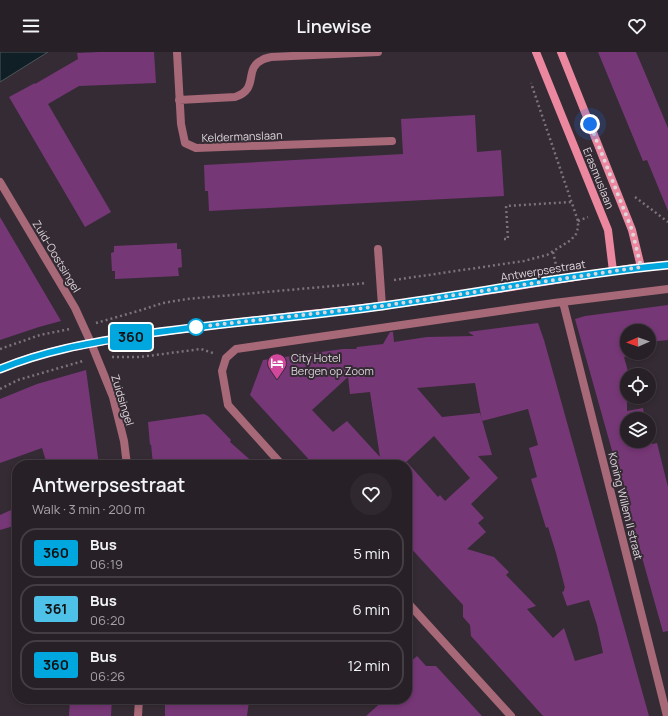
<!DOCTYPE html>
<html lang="en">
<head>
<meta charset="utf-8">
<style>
  body { margin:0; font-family:Manrope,sans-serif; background:#30282f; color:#f1f3f6; height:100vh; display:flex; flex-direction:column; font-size:15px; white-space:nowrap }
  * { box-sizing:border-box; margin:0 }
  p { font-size:13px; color:#a5a3a7 }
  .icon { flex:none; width:22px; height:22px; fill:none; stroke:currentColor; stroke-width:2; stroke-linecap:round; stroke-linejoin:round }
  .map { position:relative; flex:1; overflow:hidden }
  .details { position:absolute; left:12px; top:408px; width:400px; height:244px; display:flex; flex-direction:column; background:#282027; border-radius:16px; box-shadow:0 2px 6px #0003,0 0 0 1px #443e44 }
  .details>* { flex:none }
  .badge { padding:0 8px; border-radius:3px; font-size:14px; line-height:26px }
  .needle { width:26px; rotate:268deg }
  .controls { position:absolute; left:620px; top:272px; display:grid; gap:8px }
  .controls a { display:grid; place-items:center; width:36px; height:36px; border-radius:50%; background:#282027; box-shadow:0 2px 6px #0003,0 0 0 1px #443e44; font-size:20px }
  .you { position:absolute; width:20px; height:20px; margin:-10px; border:3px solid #fff; border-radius:50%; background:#1a73e8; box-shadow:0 0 0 6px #1a73e833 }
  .map>.badge { position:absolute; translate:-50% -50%; box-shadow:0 0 0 2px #fff }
  .round { display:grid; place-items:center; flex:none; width:42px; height:42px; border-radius:21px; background:#30282f }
  .head { display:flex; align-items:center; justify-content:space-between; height:68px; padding:0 20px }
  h1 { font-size:19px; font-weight:600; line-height:30px }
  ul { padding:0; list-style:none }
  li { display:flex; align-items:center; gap:12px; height:50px; margin:0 8px 6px; padding:0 12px; border:2px solid #443e44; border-radius:16px }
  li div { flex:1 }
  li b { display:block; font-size:15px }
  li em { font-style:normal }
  li .badge { min-width:44px; font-weight:700; text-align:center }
  header { display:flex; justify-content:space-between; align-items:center; height:52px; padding:0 20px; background:#282027; font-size:18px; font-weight:600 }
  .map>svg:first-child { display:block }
</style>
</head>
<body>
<header><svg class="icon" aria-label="menu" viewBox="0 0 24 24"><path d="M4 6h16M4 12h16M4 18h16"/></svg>Linewise<svg class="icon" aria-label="heart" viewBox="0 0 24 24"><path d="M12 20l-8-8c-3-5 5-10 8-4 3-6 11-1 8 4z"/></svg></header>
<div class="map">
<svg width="668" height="664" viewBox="0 0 668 664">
  <rect width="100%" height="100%" fill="#352b34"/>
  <!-- water -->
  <path fill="#0f1f25" stroke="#4d565c" d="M0 0H48L0 30Z"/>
  <!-- building -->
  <path fill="#763776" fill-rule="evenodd" d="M99 0H154L156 31 79 34 48 52 111 160 85 175 9 45 35 31V32L78 7 77 1Z
    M598 0H636L645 21 668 76V159L647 108 643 109Z
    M475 63 477 100 501 98 504 144 209 159 208 139H205L204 113 403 102 401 67Z
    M0 165 61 269 39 275 0 288Z
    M177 191V197H181L182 215 178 216 179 224 115 227V219H112L111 201 114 200V194Z
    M668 253V288L649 290V279H627V301H649V294L650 302 624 305 629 323H626L627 328V359L643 356 645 367H627V389H649V382L652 392 657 391 668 435V579L663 580 575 267 585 264Z
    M538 271 544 288 649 664H543L471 584 470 573 463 565V553L407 492V410L438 445 440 443 445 449 470 426 434 384 403 413H314L250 343 263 308 343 297H356L357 295 383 292 390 280H393L394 290 427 285 474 284 468 280ZM348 325 350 342 370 340 380 405 347 369 333 380 312 358ZM475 331 482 369 528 357 538 393 529 396 537 425 531 427 546 476 548 475 556 501 565 536 564 537V539L562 540 567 554 589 548 597 573 603 601 575 609 564 576 553 586 527 557 536 554 506 523 509 520 494 505 467 497 486 480 478 471 484 466 471 452 498 426 478 404 492 403 480 361 442 365 417 336Z
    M86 318 99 413H66V408L47 412 42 396 0 411V347L37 332Z
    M204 362 208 364 231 388 230 390 256 413H153L151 392 150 393 148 370Z
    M11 458 17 464V473L0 478V463Z
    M417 604 426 614H436L482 664H366L385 647H407V613Z
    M70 647H112L111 664H69Z
    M165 647H228L249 649 247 664H165Z"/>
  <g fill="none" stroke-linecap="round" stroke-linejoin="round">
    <!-- path -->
    <path stroke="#7b727a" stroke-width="2.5" stroke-dasharray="2 3" stroke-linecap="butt" d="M635 145 668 170
      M578 169 588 165
      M504 187H508L506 154 571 150
      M553 200 556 213
      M394 228 524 209 547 203 571 188 576 182 578 176V169L531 31
      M96 271 138 259 163 251 187 247 367 231
      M0 297 40 283 70 277
      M112 305H140L201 297 213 301
      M0 337 18 328 83 309"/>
    <!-- service -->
    <path stroke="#a76877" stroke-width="8" d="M177 0 181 72 185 91 196 96 392 89
      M179 48 235 45C260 37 243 17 262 8 265 6 268 6 271 5L378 0
      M378 197 382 254"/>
    <!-- minor -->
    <path stroke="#a76877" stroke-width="8" d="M0 130 75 256 91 291
      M563 250 667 664
      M282 413 228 353 222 319 226 306 236 297 554 251 668 237
      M407 550 511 664"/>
    <!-- tertiary -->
    <path stroke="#a76877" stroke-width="8" d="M641 215 668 213
      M91 291 113 345 124 389 127 413
      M138 664 139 647"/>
    <!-- secondary -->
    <path stroke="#eb879f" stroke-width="8" d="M536 0 608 178 613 219
      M0 317C45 298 91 291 139 283 213 272 288 265 363 256 456 246 548 228 641 215L632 178 561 0"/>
  </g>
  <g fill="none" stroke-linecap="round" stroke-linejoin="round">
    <defs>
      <path id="line" d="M0 317C46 298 90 291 138 283 219 271 301 265 382 254 477 241 572 222 668 213"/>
    </defs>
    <!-- line casing -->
    <use href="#line" stroke="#fff" stroke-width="9"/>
    <!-- line -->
    <use href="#line" stroke="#00a6de" stroke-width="6"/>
    <!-- walk -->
    <path stroke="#ded8dd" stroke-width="4" stroke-dasharray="0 7.2" d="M196 275 382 254 641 215 632 178 590 72"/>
  </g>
  <!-- icons -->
  <defs>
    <symbol id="hotel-pin" viewBox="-11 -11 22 30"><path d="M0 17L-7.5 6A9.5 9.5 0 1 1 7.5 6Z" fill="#d1479c" stroke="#352b34"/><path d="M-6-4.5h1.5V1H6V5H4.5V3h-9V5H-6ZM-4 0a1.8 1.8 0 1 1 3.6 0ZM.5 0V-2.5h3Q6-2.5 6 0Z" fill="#fff"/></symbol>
  </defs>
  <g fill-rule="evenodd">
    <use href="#hotel-pin" x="266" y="300" width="22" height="30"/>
  </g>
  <!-- markers -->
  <circle fill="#fff" stroke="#00a6de" stroke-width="2" cx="196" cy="275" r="8"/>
  <g text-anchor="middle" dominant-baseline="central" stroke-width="4" stroke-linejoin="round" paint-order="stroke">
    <!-- street labels -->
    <g font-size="11" fill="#ded8dd" stroke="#352b34">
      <text transform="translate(242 84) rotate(-2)">Keldermanslaan</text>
      <text transform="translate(599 126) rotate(68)">Erasmuslaan</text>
      <text transform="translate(57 204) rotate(59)">Zuid-Oostsingel</text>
      <text transform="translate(543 218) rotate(-9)">Antwerpsestraat</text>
      <text transform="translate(123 348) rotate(73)">Zuidsingel</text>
      <text transform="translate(626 454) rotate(76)">Koning Willem II straat</text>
    </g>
    <!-- poi labels -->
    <g font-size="11" fill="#ded8dd" stroke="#352b34" text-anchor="start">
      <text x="291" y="305">City Hotel<tspan x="291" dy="13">Bergen op Zoom</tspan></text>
    </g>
  </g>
</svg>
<div class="controls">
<a><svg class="needle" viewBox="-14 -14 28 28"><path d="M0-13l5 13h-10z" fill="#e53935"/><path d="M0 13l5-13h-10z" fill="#a5a3a7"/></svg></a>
<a><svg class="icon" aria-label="locate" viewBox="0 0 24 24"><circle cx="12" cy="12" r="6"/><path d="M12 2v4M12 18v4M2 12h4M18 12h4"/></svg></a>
<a><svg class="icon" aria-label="layers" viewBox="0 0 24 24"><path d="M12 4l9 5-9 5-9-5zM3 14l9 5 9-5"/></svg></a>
</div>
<div class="you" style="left:590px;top:72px"></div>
<b class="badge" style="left:131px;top:285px;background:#00a6de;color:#111">360</b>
<section class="details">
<div class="head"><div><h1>Antwerpsestraat</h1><p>Walk · 3 min · 200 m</p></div><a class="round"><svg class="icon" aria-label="heart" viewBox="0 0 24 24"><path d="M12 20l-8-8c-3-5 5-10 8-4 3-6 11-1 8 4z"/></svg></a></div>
<ul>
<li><span class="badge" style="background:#00a6de;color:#111">360</span><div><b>Bus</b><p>06:19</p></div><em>5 min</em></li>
<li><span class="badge" style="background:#4ec1e8;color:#111">361</span><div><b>Bus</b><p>06:20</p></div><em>6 min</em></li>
<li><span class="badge" style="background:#00a6de;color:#111">360</span><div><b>Bus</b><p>06:26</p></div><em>12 min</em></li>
</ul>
</section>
</div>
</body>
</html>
